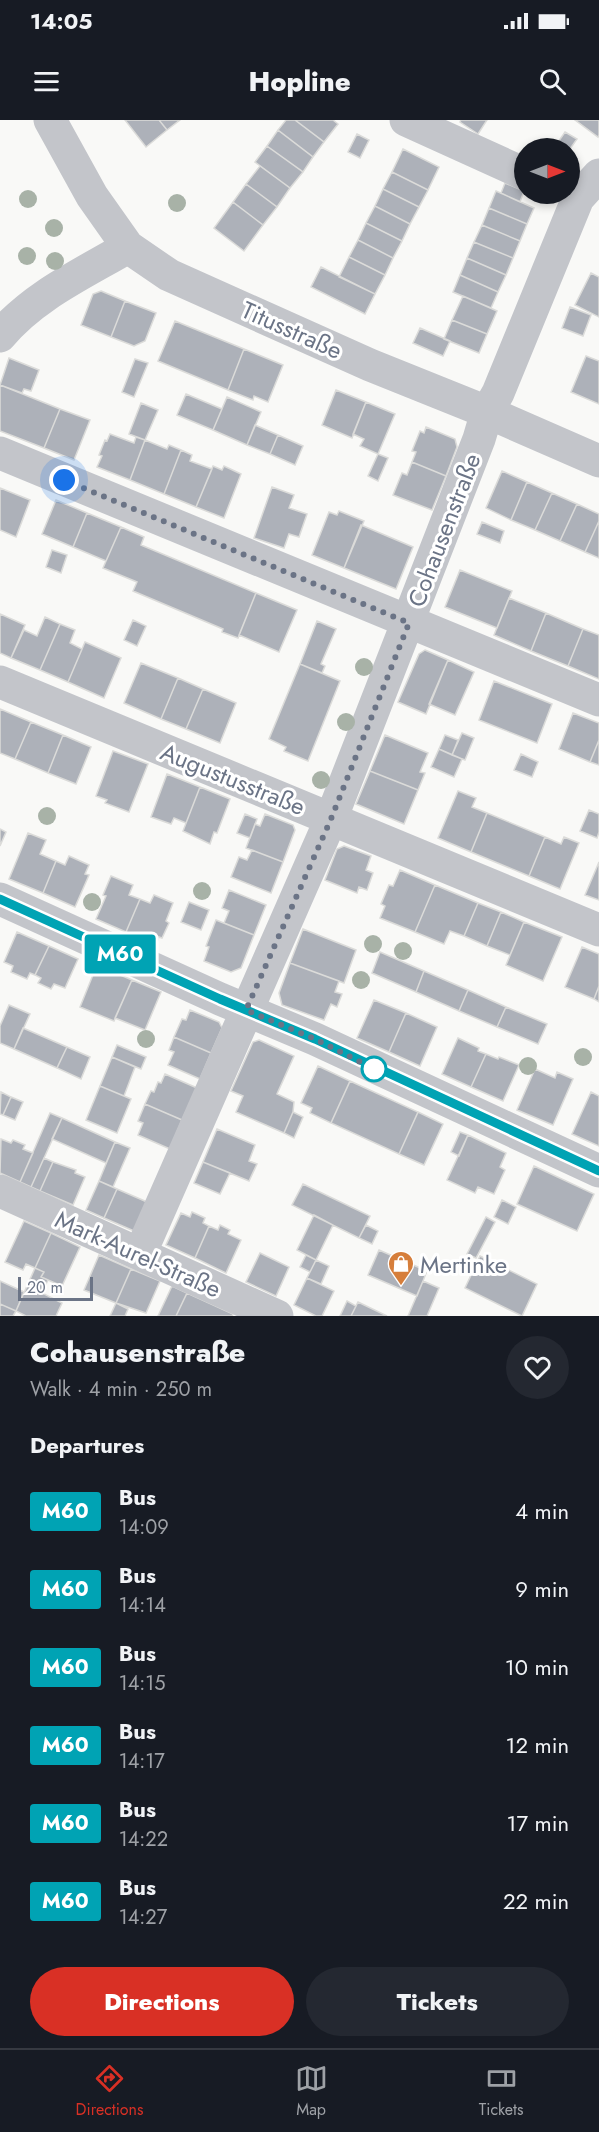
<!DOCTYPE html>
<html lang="en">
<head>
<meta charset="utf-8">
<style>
  body { margin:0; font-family:Jost,sans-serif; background:#242831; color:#f1f3f6; height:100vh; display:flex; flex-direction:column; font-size:22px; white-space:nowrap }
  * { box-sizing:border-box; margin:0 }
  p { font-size:20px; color:#9ea1a6 }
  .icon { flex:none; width:33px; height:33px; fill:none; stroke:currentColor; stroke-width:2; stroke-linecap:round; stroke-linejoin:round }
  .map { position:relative; height:1196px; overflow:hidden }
  .details { display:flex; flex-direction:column; background:#171b24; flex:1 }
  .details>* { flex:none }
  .badge { padding:0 12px; border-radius:4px; font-size:21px; line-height:39px }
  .needle { width:39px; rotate:90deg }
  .controls { position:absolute; left:514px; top:18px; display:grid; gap:12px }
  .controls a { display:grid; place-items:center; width:66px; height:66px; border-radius:50%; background:#171b24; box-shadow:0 3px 9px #0003; font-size:30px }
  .scale { position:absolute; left:18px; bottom:15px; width:75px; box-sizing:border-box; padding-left:6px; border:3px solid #6b7486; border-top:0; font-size:16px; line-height:21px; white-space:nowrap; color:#6b7486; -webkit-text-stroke:4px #fff; paint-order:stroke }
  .you { position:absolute; width:30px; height:30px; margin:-15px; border:4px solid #fff; border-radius:50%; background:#1a73e8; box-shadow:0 0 0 9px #1a73e833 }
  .map>.badge { position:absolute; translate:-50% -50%; box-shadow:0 0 0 3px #fff }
  h2 { padding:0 30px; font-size:22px; line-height:54px }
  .round { display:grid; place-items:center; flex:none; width:63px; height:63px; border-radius:32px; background:#242831 }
  .summary { display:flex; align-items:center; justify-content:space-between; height:102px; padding:0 30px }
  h1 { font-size:28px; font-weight:800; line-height:45px }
  .action { display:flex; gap:12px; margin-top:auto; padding:12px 30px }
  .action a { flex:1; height:69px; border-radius:36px; background:#d93025; color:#fff; font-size:24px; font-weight:800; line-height:69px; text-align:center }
  .action a+a { background:#242831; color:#f1f3f6 }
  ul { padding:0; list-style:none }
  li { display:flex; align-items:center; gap:18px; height:78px; padding:0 30px }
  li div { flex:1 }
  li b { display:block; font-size:22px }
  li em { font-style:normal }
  li .badge { min-width:66px; font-weight:700; text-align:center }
  .status { display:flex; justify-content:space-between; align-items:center; height:42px; padding:0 30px; background:#171b24; direction:ltr }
  .status svg { height:16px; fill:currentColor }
  header { display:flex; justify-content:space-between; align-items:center; height:78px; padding:0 30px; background:#171b24; font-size:27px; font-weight:800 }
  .menu { display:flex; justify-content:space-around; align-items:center; height:84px; border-top:2px solid #363941; background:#171b24; font-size:16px; color:#9ea1a6 }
  .menu a { display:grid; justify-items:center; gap:3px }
  .menu .active { color:#d93025 }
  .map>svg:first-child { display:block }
</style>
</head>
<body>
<div class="status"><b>14:05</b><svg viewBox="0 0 49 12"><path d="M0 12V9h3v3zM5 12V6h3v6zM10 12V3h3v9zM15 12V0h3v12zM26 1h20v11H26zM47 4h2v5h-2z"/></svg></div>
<header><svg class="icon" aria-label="menu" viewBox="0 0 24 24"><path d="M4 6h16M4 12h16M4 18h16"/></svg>Hopline<svg class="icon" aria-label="search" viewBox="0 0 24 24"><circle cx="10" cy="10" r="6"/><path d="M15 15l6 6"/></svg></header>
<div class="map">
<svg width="599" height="1196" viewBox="0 0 599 1196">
  <rect width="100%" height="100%" fill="#f9f9f7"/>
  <!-- building -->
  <path fill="#adb1b9" stroke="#dbdbd9" stroke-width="1.5" d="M125 0H159L167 10 146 27Z
    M159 0H180L167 10Z
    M286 0H295L324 22 313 37 278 10Z
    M295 0H333L338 4 324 22Z
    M461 0H487L478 14 460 2Z
    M575 0H599V15L598 17Z
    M278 10 313 37 303 52 267 26Z
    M565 12 577 19 570 29 554 28Z
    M357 14 369 20 360 38 348 32Z
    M267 26 303 52 290 68 255 42Z
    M403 29 439 47 428 70 392 52Z
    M260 46 290 68 277 87 246 64Z
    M392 52 428 70 419 87 383 69Z
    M505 63 524 71 520 82 501 73Z
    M246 64 277 87 263 105 233 82Z
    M383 69 419 87 410 104 375 86Z
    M496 71 534 88 527 104 489 88Z
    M233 82 263 105 244 131 214 108Z
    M375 86 410 104 402 121 366 103Z
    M489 88 527 104 520 121 482 105Z
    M366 103 402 121 393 138 358 120Z
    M482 105 520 121 513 138 474 122Z
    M358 120 393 138 385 155 349 137Z
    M474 122 513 138 506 155 467 138Z
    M349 137 385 155 375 174 339 157Z
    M467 138 506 155 498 172 460 155Z
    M321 147 375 174 365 194 311 167Z
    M591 153 599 157V197L575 185Z
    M460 155 498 172 491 188 453 172Z
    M101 171 125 181 111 217 81 205 93 174Z
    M463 176 497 191 487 214 452 200Z
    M125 181 156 193 145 221 134 226 111 217Z
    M570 187 591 195 583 216 562 208Z
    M452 200 487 214 479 233 444 219Z
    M175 201 244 229 228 270 158 241Z
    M420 208 450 221 443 236 413 223Z
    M244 229 283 245 268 282 254 276 253 280 228 270Z
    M586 236 599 241V284L571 272Z
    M9 238 39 250 31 271 24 269 22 273 0 265Z
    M135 239 148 243 134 277 122 272Z
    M0 265 60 289 44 328 0 311Z
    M336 270 366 282 352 318 322 305Z
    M186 274 222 289 213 310 177 295Z
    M227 277 261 292 247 325 213 310Z
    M366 282 395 294 378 334 360 326 364 319 353 314Z
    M141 283 158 290 145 320 129 314Z
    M60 289 90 300 74 340 44 328Z
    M255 305 278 315 270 334 247 325Z
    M426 307 455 319 457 327 446 356 412 342 416 332 412 331 420 311 424 313Z
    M110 314 134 323 136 317 145 320 130 360 97 347 102 336 99 335 105 320 107 321Z
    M278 315 303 326 295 345 270 334Z
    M145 320 167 329 169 325 181 330 164 374 130 360Z
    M181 330 192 335 190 341 212 349 196 387 164 374Z
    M378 334 388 338 378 361 368 356Z
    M412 342 446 356 432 390 393 375 402 353 407 355Z
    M213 346 222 350 224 346 241 354 224 398 196 387Z
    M502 351 527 362 511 400 486 388Z
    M527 362 552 373 535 410 511 400Z
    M272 367 294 375 289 388 307 394 299 417 289 414 284 428 254 418Z
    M0 368 30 380 16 417 0 410Z
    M552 373 577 384 560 421 535 410Z
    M56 380 87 393 73 427 42 414Z
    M577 384 599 394V401L585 432 560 421Z
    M339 391 364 401 344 448 312 435 329 392 337 395Z
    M87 393 121 407 106 441 73 427Z
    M599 401V438L585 432Z
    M482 402 504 411 500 423 477 414Z
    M361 405 413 427 396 469 344 448Z
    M121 407 144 417 141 425 256 473 238 518 222 512 223 509 133 471 137 462 103 448Z
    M52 430 67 435 61 453 46 447Z
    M460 450 512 471 497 508 445 487Z
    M256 473 297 490 279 532 239 515Z
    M509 478 546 493 531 531 494 515Z
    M546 493 583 509 568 546 531 531Z
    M0 494 25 505 11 538 0 533Z
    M45 497 60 504 40 550 11 538 24 510 37 516Z
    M133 500 146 506 137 526 124 520Z
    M317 501 336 509 321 544 325 546 322 553 300 544Z
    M60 504 75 510 70 523 82 529 68 562 40 550Z
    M583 509 599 515V559L568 546Z
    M85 522 121 538 104 578 68 562Z
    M425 530 448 540 426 594 398 582 419 534Z
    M448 540 474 552 455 595 429 584Z
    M141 543 178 558 161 599 124 583Z
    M300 544 340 561 308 641 284 631 286 627 269 619Z
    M178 558 203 569 186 609 161 599Z
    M494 561 552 584 537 623 479 600Z
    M203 569 236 583 220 623 186 609Z
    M0 589 31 602 15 639 0 633Z
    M573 593 599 603V620L590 642 559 629Z
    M31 602 63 615 48 653 15 639Z
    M462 613 474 618 465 640 452 635Z
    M63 615 91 627 76 664 48 653Z
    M385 615 428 633 420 652 425 653 418 670 370 651Z
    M445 615 458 620 452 635 439 629Z
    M599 620V645L590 642Z
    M439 629 462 639 454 657 431 647Z
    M113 631 148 644 129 692 105 683 107 680 96 676Z
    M521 634 538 642 532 657 514 650Z
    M370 651 418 670 404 704 356 684Z
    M167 654 200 667 186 703 174 698 171 704 151 697Z
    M200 667 230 679 217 713 214 712 210 724 183 711Z
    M458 671 476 678 472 687 487 693 471 732 438 718Z
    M589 690 599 694V712L597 718 580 711Z
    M487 693 545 717 529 756 471 732Z
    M245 694 257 699 250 718 237 713Z
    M265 694 293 705 295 710 283 742 246 728 255 704 260 706Z
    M0 709 6 712 0 726Z
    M28 713 46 720 40 734 56 741 43 773 9 759Z
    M545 717 561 724 564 717 579 723 560 769 529 756Z
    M344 726 371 736 366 750 373 753 367 770 359 767 357 773 325 760 337 729Z
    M252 730 283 742 271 773 231 757 239 737 247 740Z
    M69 736 89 745 85 754 89 755 75 787 43 773 56 741 65 745Z
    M599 742V780L585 775Z
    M400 750 435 765 415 812 380 798 385 786 381 784 389 765 393 766Z
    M111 756 133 765 129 775 140 779 126 812 96 799 106 776 103 775Z
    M435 765 478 783 464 816 450 811 444 824 415 812Z
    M229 770 266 785 254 815 224 803 229 791 222 788Z
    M154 775 173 783 166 801 169 803 162 818 159 817 156 825 126 812 140 779 150 783Z
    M189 782 209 790 201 810 181 802Z
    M478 783 501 792 487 826 464 816Z
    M501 792 524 802 510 835 487 826Z
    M216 800 254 815 241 848 231 852 204 841 209 827 206 826Z
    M524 802 562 817 543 861 506 845Z
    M303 809 356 830 344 863 290 843Z
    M17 812 49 826 35 855 30 853 27 859 11 852 13 846 4 842Z
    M49 826 78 839 65 868 54 864 51 869 38 863 41 858 35 855Z
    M582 827 599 834V866L594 879 565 867Z
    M380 832 424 851 416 872 372 853Z
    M290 843 339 861 335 872 342 874 337 887 331 884 324 900 282 885 279 873Z
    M97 845 132 860 114 901 80 887Z
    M424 851 468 870 459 891 416 872Z
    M132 860 161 872 145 910 115 898Z
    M599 866V882L594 879Z
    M468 870 506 887 497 907 459 891Z
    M374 880 406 893 389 932 357 918Z
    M9 885 30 894 14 929 0 923V906Z
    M506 887 547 904 538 924 497 907Z
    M190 890 219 902 222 908 211 933 174 917 182 899 186 900Z
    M406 893 437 907 420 946 389 932Z
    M23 908 67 927 57 948 14 929Z
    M174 917 211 933 200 959 168 945 174 932 169 930Z
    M458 918 479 928 478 931 486 934 471 967 442 954Z
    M259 920 294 936 277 974 294 982 293 992 284 1013 236 992 243 976 231 971 253 922Z
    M117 925 146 937 141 949 112 937Z
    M67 927 90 937 81 959 57 948Z
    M486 934 498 939 499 937 519 945 503 981 471 967Z
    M112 937 135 947 124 976 100 966Z
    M318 946 350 961 331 1003 310 993 312 988 301 983Z
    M535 949 555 958 557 952 573 959 553 1005 517 990Z
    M165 954 197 968 182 1000 145 984 151 971 154 972 158 962 161 963Z
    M350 961 418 992 399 1034 331 1003Z
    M100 966 131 979 117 1013 86 1000Z
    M1 972 11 977 3 995 0 994Z
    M591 972 599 976V1026L572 1014Z
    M11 977 23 982 15 1000 3 995Z
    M145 984 182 1000 170 1029 138 1015 143 1003 138 1001Z
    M293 992 303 997 294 1018 284 1013Z
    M418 992 443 1004 424 1045 399 1034Z
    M50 993 62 998 31 1067 20 1062Z
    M62 998 115 1022 106 1043 52 1019Z
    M217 1009 255 1025 249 1041 257 1044 249 1061 203 1042Z
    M460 1012 468 1015 459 1036 451 1032Z
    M468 1015 506 1033 500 1047 505 1050 494 1074 478 1067 475 1073 447 1060Z
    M1 1019 11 1023 13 1020 25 1025 23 1029 33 1033 20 1062 0 1053Z
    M115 1022 130 1028 113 1067 99 1061Z
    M44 1038 53 1042 40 1071 31 1067Z
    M53 1042 76 1050 75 1053 85 1057 73 1085 40 1071Z
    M203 1042 230 1053 220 1074 194 1063Z
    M534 1046 594 1074 577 1111 517 1084Z
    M99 1061 117 1069 104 1098 86 1090Z
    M303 1064 370 1096 359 1118 292 1085Z
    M117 1069 147 1082 134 1111 104 1098Z
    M502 1080 516 1087 508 1104 494 1097Z
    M192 1092 205 1098 203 1103 209 1106 195 1138 166 1125 181 1093 190 1097Z
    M314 1095 333 1105 316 1140 297 1130Z
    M486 1097 495 1102 476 1138 467 1134Z
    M24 1101 51 1113 35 1148 26 1144 23 1150 5 1142Z
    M220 1105 230 1110 228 1114 241 1120 226 1153 195 1138 209 1106 218 1110Z
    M366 1105 378 1111 372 1124 359 1118Z
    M51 1113 80 1127 62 1166 41 1157 44 1152 35 1148Z
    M379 1130 427 1151 417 1176 368 1155Z
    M260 1133 289 1147 276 1176 246 1162Z
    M99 1135 131 1149 116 1183 84 1170Z
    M306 1135 316 1140 310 1152 300 1147Z
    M480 1136 537 1164 522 1196 465 1168Z
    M316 1140 329 1146 321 1164 307 1158Z
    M35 1148 44 1152 41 1157 48 1160 42 1173 62 1183 56 1196H26L16 1191Z
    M131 1149 160 1161 146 1193 116 1183Z
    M307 1158 334 1171 322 1196H316L294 1185Z
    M0 1161 24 1172 16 1191 0 1184Z
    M423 1161 439 1168 427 1196H408Z
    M172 1166 187 1173 176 1196H158Z
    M187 1173 233 1194 232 1196H176Z
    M347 1181 356 1186 351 1196H340Z
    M358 1182 387 1196H351Z
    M116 1183 128 1189 125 1196H110Z
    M0 1184 16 1191 13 1196H0Z"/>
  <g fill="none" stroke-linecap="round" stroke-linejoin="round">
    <!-- minor -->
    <path stroke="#c3c5ca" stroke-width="33" d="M50 0 92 76 128 127 169 155 370 245 487 292 599 341
      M406 0 525 54
      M0 216C33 176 84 153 128 127
      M0 333 599 580
      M0 562 599 810
      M0 779 220 879 315 919 599 1051
      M0 1071 277 1196
      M140 1134 331 699 479 319 487 292 498 273 578 78 599 55"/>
  </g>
  <!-- trees -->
  <g fill="#a8b2a7">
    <circle cx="28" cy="79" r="9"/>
    <circle cx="177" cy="83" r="9"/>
    <circle cx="54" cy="108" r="9"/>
    <circle cx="27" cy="136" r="9"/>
    <circle cx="55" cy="141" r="9"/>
    <circle cx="364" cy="547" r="9"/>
    <circle cx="346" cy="602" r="9"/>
    <circle cx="321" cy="660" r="9"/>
    <circle cx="47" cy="696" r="9"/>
    <circle cx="202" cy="771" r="9"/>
    <circle cx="92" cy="782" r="9"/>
    <circle cx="373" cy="824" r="9"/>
    <circle cx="403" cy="831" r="9"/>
    <circle cx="361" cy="860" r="9"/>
    <circle cx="146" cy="919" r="9"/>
    <circle cx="583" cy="937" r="9"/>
    <circle cx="528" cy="946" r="9"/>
  </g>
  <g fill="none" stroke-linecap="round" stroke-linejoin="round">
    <defs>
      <path id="line" d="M0 779 220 879 315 919 599 1051"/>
    </defs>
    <!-- line casing -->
    <use href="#line" stroke="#fff" stroke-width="14"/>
    <!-- line -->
    <use href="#line" stroke="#00a3b4" stroke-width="9"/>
    <!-- walk -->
    <path stroke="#6b7486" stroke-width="6" stroke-dasharray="0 10.8" d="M64 360 409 503 331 699 246 890 315 919 374 949"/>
  </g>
  <!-- icons -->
  <defs>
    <symbol id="shop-pin" viewBox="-11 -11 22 30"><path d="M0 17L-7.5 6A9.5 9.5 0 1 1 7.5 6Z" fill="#d67e3b" stroke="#fff"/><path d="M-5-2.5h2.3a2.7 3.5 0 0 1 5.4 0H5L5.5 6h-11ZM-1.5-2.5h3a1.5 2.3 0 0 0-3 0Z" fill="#fff"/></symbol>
  </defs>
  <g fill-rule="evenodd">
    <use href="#shop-pin" x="386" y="1129" width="30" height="40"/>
  </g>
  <!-- markers -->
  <circle fill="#fff" stroke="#00a3b4" stroke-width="3" cx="374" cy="949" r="12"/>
  <g text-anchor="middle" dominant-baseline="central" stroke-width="6" stroke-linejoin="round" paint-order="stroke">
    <!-- street labels -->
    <g font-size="24" fill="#6b7486" stroke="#fff">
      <text transform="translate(292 210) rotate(24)">Titusstraße</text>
      <text transform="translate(444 410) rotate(-69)">Cohausenstraße</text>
      <text transform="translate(233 659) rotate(22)">Augustusstraße</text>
      <text transform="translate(138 1134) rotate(24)">Mark-Aurel-Straße</text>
    </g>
    <!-- poi labels -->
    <g font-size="24" fill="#6b7486" stroke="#fff" text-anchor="start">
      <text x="420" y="1144">Mertinke</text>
    </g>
  </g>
</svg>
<div class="controls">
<a><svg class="needle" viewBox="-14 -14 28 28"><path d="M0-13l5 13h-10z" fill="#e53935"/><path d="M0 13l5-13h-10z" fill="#9ea1a6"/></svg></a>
</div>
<div class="scale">20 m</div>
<div class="you" style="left:64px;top:360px"></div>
<b class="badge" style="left:120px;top:834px;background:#00a3b4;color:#fff">M60</b>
</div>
<section class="details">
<div class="summary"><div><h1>Cohausenstraße</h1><p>Walk · 4 min · 250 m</p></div><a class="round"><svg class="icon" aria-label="heart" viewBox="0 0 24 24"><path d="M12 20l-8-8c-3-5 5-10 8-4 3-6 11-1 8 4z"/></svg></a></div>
<h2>Departures</h2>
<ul>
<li><span class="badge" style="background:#00a3b4;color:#fff">M60</span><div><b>Bus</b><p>14:09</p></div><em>4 min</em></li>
<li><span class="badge" style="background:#00a3b4;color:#fff">M60</span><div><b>Bus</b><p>14:14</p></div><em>9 min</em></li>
<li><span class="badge" style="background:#00a3b4;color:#fff">M60</span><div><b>Bus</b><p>14:15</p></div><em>10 min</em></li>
<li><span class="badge" style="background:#00a3b4;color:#fff">M60</span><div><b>Bus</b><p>14:17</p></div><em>12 min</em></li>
<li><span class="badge" style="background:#00a3b4;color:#fff">M60</span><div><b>Bus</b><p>14:22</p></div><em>17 min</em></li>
<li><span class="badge" style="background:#00a3b4;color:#fff">M60</span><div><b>Bus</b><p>14:27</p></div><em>22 min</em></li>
</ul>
<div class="action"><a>Directions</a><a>Tickets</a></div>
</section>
<nav class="menu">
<a class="active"><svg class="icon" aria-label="directions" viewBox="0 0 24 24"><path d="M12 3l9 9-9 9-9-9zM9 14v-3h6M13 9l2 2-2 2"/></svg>Directions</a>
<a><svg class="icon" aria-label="map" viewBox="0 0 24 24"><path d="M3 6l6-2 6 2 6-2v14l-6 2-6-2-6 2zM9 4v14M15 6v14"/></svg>Map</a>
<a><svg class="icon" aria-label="tickets" viewBox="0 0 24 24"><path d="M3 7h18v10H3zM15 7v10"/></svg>Tickets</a>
</nav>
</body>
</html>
